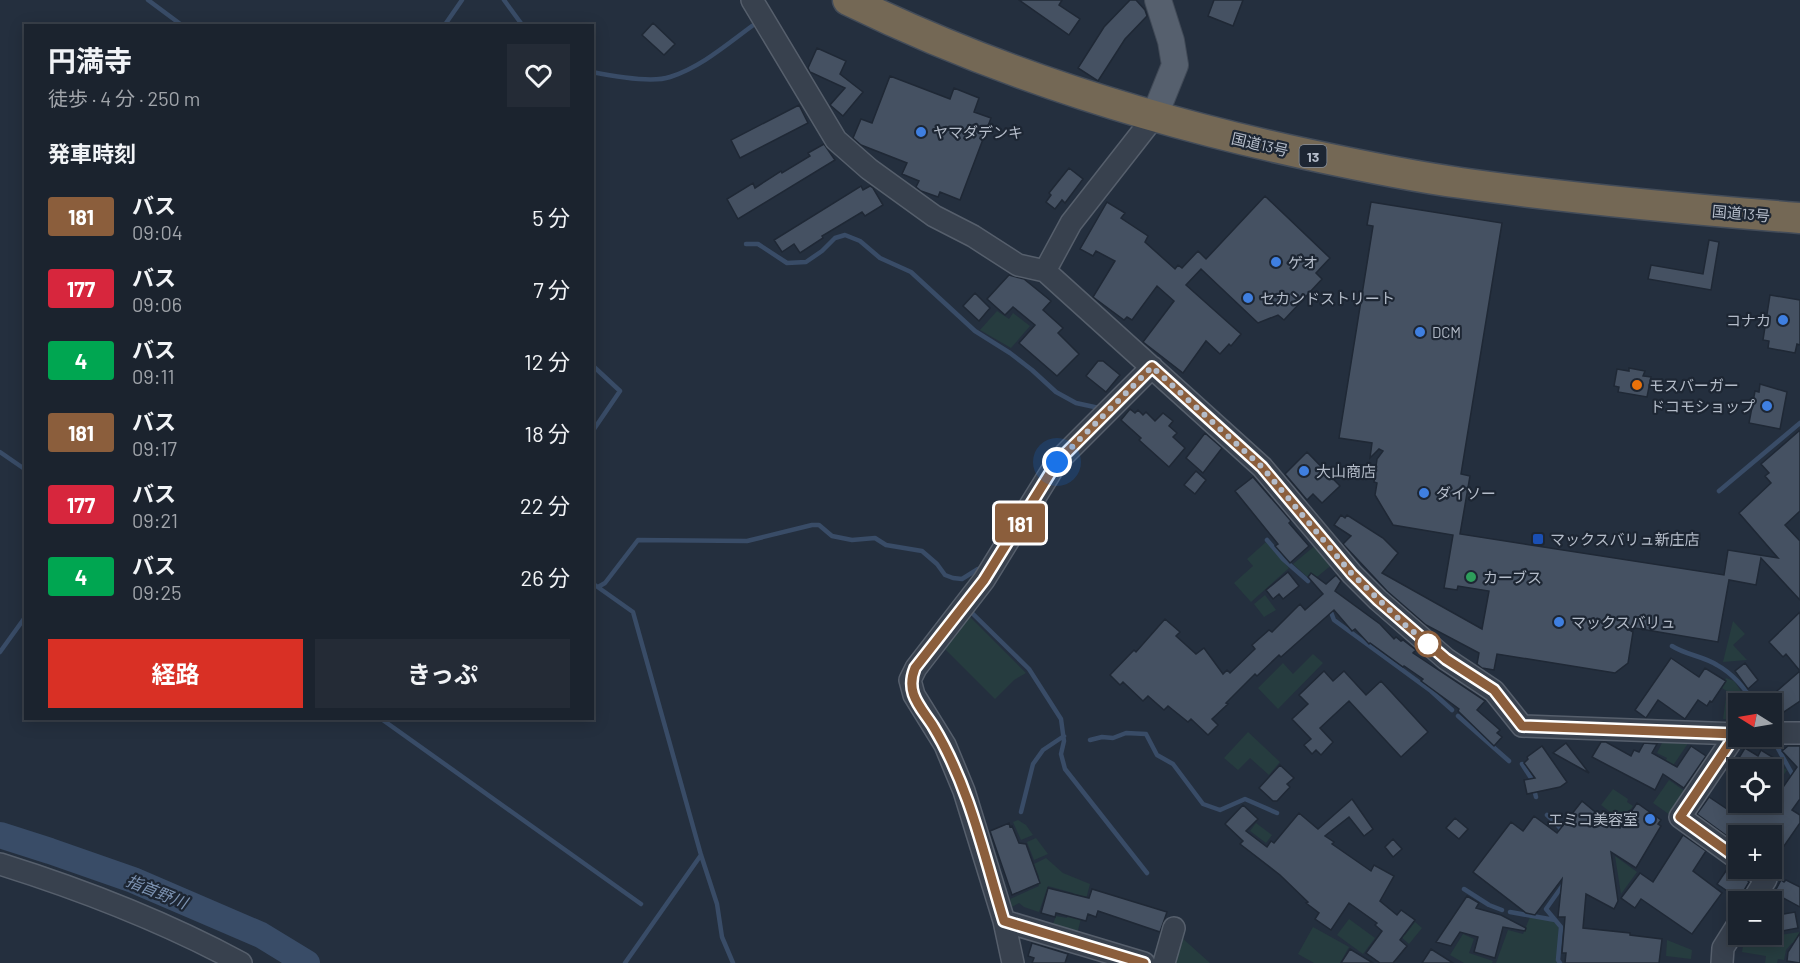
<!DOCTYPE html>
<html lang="ja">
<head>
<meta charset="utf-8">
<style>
  body { margin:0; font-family:Barlow,"Noto Sans JP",sans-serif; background:#242b36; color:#f1f3f6; height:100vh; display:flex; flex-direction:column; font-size:22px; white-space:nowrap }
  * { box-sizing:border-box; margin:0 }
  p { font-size:20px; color:#a0a4aa }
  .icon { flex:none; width:33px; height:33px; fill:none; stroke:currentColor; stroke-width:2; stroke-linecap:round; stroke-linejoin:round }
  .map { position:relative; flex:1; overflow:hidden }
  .panel { position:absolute; left:24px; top:24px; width:570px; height:696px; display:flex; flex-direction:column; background:#1b232e; border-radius:0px; box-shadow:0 3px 15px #0003,0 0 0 2px #39404a }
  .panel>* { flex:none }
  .badge { padding:0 12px; border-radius:4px; font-size:21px; line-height:39px }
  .needle { width:39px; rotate:281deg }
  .tools { position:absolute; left:1728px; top:693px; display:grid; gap:12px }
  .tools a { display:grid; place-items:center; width:54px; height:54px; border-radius:0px; background:#1b232e; box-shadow:0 3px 15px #0003,0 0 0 2px #39404a; font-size:30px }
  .you { position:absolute; width:30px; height:30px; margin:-15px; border:4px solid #fff; border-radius:50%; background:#1a73e8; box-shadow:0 0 0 9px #1a73e833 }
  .map>.badge { position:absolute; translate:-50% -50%; box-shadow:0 0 0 3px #fff }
  h2 { padding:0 24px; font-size:22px; line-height:54px }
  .round { display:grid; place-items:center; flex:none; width:63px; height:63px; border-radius:0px; background:#242b36 }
  .summary { display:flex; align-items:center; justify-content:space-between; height:102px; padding:0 24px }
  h1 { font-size:28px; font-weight:700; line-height:45px }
  .button { display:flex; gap:12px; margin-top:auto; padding:12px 24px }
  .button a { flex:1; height:69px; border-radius:0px; background:#d93025; color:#fff; font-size:24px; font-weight:700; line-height:69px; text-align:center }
  .button a+a { background:#242b36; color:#f1f3f6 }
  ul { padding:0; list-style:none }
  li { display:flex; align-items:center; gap:18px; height:72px; padding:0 24px }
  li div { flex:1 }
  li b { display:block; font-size:22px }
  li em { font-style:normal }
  li .badge { min-width:66px; font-weight:700; text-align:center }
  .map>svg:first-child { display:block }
</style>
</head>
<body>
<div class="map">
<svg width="1800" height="963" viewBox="0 0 1800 963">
  <rect width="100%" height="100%" fill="#242f3e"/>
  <!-- green -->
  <path fill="#263c3f" d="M997 311 1009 319 1013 313 1030 326 1011 348 980 330Z
    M1266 542 1289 568 1251 602 1234 583 1253 566 1247 559Z
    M1317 544 1334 563 1312 581 1293 564Z
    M1265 595 1276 610 1264 617 1254 604Z
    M967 614 1026 673 1014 680 995 699 944 648Z
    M1733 621 1745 634 1733 645 1747 660 1723 662Z
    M1313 654 1323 663 1278 709 1258 688 1283 663 1293 674Z
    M1726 678 1734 681 1749 703 1738 704V720L1723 719 1727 691 1722 688Z
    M1248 732 1280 762 1269 775 1250 758 1238 770 1224 758Z
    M1664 739H1691L1672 767 1665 762 1667 758 1657 753Z
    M1776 763 1787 770 1774 789 1772 787 1771 769Z
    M1669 780 1686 792 1670 815 1653 803Z
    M1613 789 1628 799 1627 802 1633 806 1622 821 1601 805Z
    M1018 820 1026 825 1033 835 1021 840 1013 822Z
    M1256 823 1272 835 1266 843 1250 831Z
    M1036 838 1048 854 1034 860 1027 842Z
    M1615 856 1637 872 1621 894Z
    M1046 858 1063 873 1090 884 1077 934 1052 927 1056 916 1067 918 1073 893 1048 886 1039 912 1024 907 1019 903 1012 907 1010 899 1039 886 1036 879 1039 877 1034 864Z
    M1530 917 1554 921 1559 928 1557 963H1496L1508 930 1523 934Z
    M1349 919 1375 938 1363 954 1337 935Z
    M1415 922 1422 928 1409 944 1401 937 1404 934 1405 935Z
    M1313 927 1349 947 1340 963H1314L1298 954Z
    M1800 932 1799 944 1792 943 1786 950 1784 960 1778 959 1777 963H1765L1766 956 1742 952 1744 940Z
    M1463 934 1474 939 1469 953 1493 961 1492 963H1464L1450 955Z
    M1181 937 1210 963H1175Z
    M1667 940 1692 950 1691 959 1666 956Z"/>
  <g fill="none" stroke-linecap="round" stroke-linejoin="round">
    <!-- stream -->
    <path stroke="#394c67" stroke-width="4.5" d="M148 0 183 26
      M504 0 523 26
      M444 26 462 0
      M592 72C612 76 652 83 670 77 701 67 726 45 752 26
      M746 244H758L787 263 806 262 822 251 835 238 845 235 860 241 880 258 911 272 975 331 1010 353 1032 370 1056 392 1076 403 1099 408
      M592 365 620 391 592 432
      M0 452 26 470
      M1719 491 1800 423
      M1267 540 1283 559 1308 581
      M592 583 633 612 701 855 717 904 722 937 733 963
      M598 587 605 583 638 540 747 541 812 525H819L832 536 852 540 875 538 886 545 922 551 937 564 945 575 953 578 962 579 978 569
      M1329 607 1334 620 1431 691 1452 710
      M970 611 1029 669 1061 719 1064 741 1061 754 1065 769 1147 873
      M1672 646C1686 655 1703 656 1717 665 1732 673 1746 689 1754 704
      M0 652 26 616
      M1458 716 1509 761
      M380 718 641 904
      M1090 740 1102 737 1113 738 1126 733 1146 734 1157 755 1173 764 1203 804 1220 810 1245 799 1277 813
      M1776 745 1800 788
      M1522 764 1531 778 1536 797
      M1021 812 1033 764 1043 750 1064 736
      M1547 815 1556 823 1564 833
      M1464 889 1489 905 1502 910
      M1510 912 1555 920
      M625 963 701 855
      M1560 963 1558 960 1561 927 1546 909 1563 885"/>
    <!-- river -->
    <path stroke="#394c67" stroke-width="26" d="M0 835 50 851 133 880 261 935 307 963"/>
  </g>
  <!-- building -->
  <path fill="#455162" stroke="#1f2835" stroke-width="1.5" d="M1019 0H1062L1059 5 1080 19 1069 35Z
    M1130 0H1136L1145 10 1147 16 1125 39 1098 81 1078 68 1104 27Z
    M1214 0H1243L1233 26 1208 16Z
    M653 23 675 44 664 55 642 35Z
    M817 48 846 61 840 74 863 92 843 116 830 105 845 88 810 72 808 68Z
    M890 76 950 99 954 88 979 98 974 112 991 118 960 200 940 192 938 197 921 191 916 187 919 181 902 174 907 163 861 145 853 138 861 119 872 123Z
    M799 105 808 123 740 158 731 140Z
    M824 144 835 160 738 219 727 199 753 183 755 188 781 171 782 173 810 156 808 153Z
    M1069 168 1083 179 1065 203 1062 200 1055 209 1046 202 1051 195 1049 193Z
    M861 186 863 190 870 186 873 188 883 205 865 216 862 212 822 236 823 238 800 253 794 244 782 252 774 240Z
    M1265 196 1330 258 1316 273 1322 279 1284 320 1278 315 1258 323 1201 269 1186 285 1241 334 1231 346 1229 344 1220 354 1206 341 1183 373 1143 342 1174 301 1157 286 1132 320 1127 317 1124 320 1093 297 1115 261 1096 251 1093 256 1080 249 1107 202 1125 213 1121 218 1148 236 1145 242 1175 269 1178 265 1182 268 1198 251 1206 259Z
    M1371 202 1502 223 1461 474 1470 476 1460 534 1724 575 1728 550 1778 558 1739 513 1771 483 1765 476 1769 473 1761 464 1800 430V511L1785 525 1800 541V600L1761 558 1756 585 1729 580 1718 642 1623 626 1633 632 1628 663 1615 673 1497 654 1494 670 1482 668 1477 664 1479 653 1426 625 1387 591 1343 544 1351 536 1334 525 1341 515 1345 518 1347 515 1383 538 1398 553 1382 573 1482 629 1489 591 1458 586 1457 590 1444 588 1453 535 1393 525 1375 495 1377 483 1374 482 1377 459 1383 451 1379 449 1370 458 1372 443 1339 438 1373 226 1367 225Z
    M1709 240 1719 242 1711 290 1648 279 1651 265 1703 274Z
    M1009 275 1024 279 1051 301 1043 310 1063 328 1058 333 1079 354 1057 376 1019 343 1035 325 1013 307 1005 315 987 299Z
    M975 293 990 308 979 321 963 306Z
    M1770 295 1800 300V345L1797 344 1795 353 1768 348 1769 341 1763 340Z
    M1098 361H1103L1120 375 1106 392 1086 376Z
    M1629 368 1645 371 1643 376 1651 377 1647 397 1618 392 1619 387 1614 386 1617 369 1629 371Z
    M1760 384 1787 392 1780 429 1749 423 1755 391 1759 392Z
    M1130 409 1135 413 1138 410 1143 415 1146 412 1155 421 1163 413 1173 421 1169 426 1177 433 1173 437 1185 448 1169 467 1139 440 1141 438 1121 420Z
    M1205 433 1222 448 1203 473 1186 458Z
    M1307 452 1340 486 1322 503 1313 494 1307 500 1285 474Z
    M1196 471 1206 480 1195 494 1184 485Z
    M1253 477 1291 521 1289 523 1309 546 1290 563 1275 546 1278 544 1235 491Z
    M1288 572 1299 586 1283 599 1279 594 1273 599 1266 590Z
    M1311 573 1326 584 1336 575 1341 581 1335 591 1380 624 1394 639 1396 637 1401 641 1403 640 1416 650 1413 653 1485 701 1477 710 1500 730 1497 733 1502 737 1494 746 1458 711 1459 709 1421 681 1423 679 1404 666 1403 667 1370 643 1369 644 1355 629 1352 631 1334 610 1281 657 1279 655 1257 676 1255 674 1226 703 1228 704 1212 719 1218 725 1208 735 1191 719 1188 722 1168 706 1164 710 1148 696 1143 701 1123 682 1120 685 1110 675 1134 650 1136 652 1165 619 1180 632 1176 636 1196 654 1204 648 1223 674 1227 670 1230 673 1255 649 1252 645 1269 630 1272 632 1300 604 1305 610 1323 594 1308 577Z
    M1800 612V701L1772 720V704H1762L1800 671 1786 654 1783 657 1769 642Z
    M1671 658 1699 677 1705 668 1726 681 1712 702 1710 701 1707 706 1698 700 1685 719 1658 700 1646 718 1635 710Z
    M1745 663 1758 680 1748 689 1735 671Z
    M1324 671 1333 681 1344 671 1366 695 1381 681 1428 732 1401 757 1349 701 1320 728 1333 742 1321 755 1316 750 1312 754 1304 745 1311 739 1292 719 1308 704 1299 695Z
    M1601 742H1606L1631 756 1634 750 1639 752 1644 743 1657 744 1652 753 1677 767 1691 746 1706 756 1684 788 1663 774 1655 790 1592 757Z
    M1566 743 1589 773 1553 753Z
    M1542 746 1567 782 1560 787 1527 794 1524 780 1535 778 1524 763 1528 759 1527 757Z
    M1788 746H1800V799L1792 810 1800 815V823L1784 846 1758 827 1752 836H1738V844L1697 814 1709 797 1730 811 1736 802H1772V792L1777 796 1797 767 1782 751Z
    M1745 748 1758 756 1761 750 1774 758 1767 770H1740L1734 766Z
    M1280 765 1294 778 1287 784 1290 787 1277 801H1273L1259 788Z
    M1352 799 1373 829 1364 836 1349 817 1325 836 1334 842 1332 844 1371 871 1374 865 1394 876 1380 901 1397 915 1401 910 1415 920 1400 940 1407 946 1393 963H1380L1366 953 1382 931 1375 925 1377 923 1349 903 1331 930 1315 919 1319 913 1306 903 1308 902 1280 875 1240 844 1243 841 1225 824 1243 805 1258 819 1246 831 1267 847 1271 841 1274 843 1299 813 1318 829Z
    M1582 801 1606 821 1607 819 1620 828 1637 803 1661 820 1658 824 1661 826 1636 868 1611 852 1618 901 1614 909 1586 894 1583 928 1630 933V935L1662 939 1659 963H1565L1566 953H1562L1565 917H1558L1562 879 1535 915 1526 913 1473 872 1511 822 1523 831 1534 816 1557 833Z
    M1455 818 1468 829 1459 839 1446 828Z
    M1009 823 1010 827 1012 826 1019 843 1026 844 1040 883 1012 895 990 831Z
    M1683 835 1706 851 1693 871 1722 893 1692 934 1641 899 1635 908 1621 898 1640 873 1653 882Z
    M1393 839 1402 849 1393 857 1385 847Z
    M1728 868 1738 871 1749 882 1739 899 1717 884Z
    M1781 880 1784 882 1786 880 1800 887V907L1774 893Z
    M1048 888 1089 898 1092 889 1167 912 1160 932 1098 911 1096 917 1088 914 1086 921 1056 913 1055 917 1041 913Z
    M1467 896 1479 903 1476 908 1501 915 1526 928 1525 931 1503 927 1495 958 1474 952 1478 937 1460 932 1451 946 1436 942Z
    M1795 912 1798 928 1772 933V916Z
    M1800 933V963L1787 961 1788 952Z
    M1032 943 1068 954 1065 963H1032L1034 958 1028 956Z
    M1350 949 1373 963H1341Z
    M1431 949 1453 963H1422Z"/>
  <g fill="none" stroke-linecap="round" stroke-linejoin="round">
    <defs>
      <path id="minor" d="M752 0 836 140 869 169 934 216 973 236 1018 265 1045 271 1262 467 1352 574 1378 600 1446 659 1494 691 1522 726 1738 734
        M1045 271 1071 223 1154 117
        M1772 733H1800
        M1736 734 1680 817 1738 859
        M0 864C83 890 165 922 241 963
        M1752 868 1766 879 1752 902
        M1004 921 1144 963
        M1013 963 1004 921 964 791 945 745 914 695 910 680 916 668 984 580 1057 462 1152 367
        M1164 963 1174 928
        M1722 963 1723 948 1738 924"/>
      <path id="major" d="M1154 117 1175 65 1171 41 1158 0"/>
      <path id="highway" d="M848 0C993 71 1148 120 1306 154 1357 165 1409 176 1461 183 1573 199 1687 209 1800 218"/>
    </defs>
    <!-- minor casing -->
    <use href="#minor" stroke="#565f6c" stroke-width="24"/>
    <!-- major casing -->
    <use href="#major" stroke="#414a57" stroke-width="28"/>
    <!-- highway casing -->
    <use href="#highway" stroke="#434c59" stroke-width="33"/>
    <!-- minor -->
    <use href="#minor" stroke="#38414e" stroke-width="21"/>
    <!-- major -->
    <use href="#major" stroke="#56606e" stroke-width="26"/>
    <!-- highway -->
    <use href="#highway" stroke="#746855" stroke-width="30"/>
  </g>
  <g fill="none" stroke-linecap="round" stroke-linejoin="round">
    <defs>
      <path id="line" d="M1144 963 1004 921C984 855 969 785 933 726 920 706 905 693 915 668L984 580 1057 462 1152 367 1262 467 1352 574 1378 600 1446 659 1494 690 1522 726 1736 734 1680 817 1738 859"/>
    </defs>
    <!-- line casing -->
    <use href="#line" stroke="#fff" stroke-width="14"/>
    <!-- line -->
    <use href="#line" stroke="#8b5e3c" stroke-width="9"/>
    <!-- walk -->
    <path stroke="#b4bcc9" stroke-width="6" stroke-dasharray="0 10.8" d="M1057 462 1152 367 1262 467 1352 574 1404 624 1432 647 1428 644"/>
  </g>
  <!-- markers -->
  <g fill="#3f7fe0" stroke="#1d2633" stroke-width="2">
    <circle cx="921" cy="132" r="6"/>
    <circle cx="1276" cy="262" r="6"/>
    <circle cx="1248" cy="298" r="6"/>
    <circle cx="1783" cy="320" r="6"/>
    <circle cx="1420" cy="332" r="6"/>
    <circle cx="1767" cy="406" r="6"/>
    <circle cx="1304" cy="471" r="6"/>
    <circle cx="1424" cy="493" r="6"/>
    <circle cx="1559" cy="622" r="6"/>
    <circle cx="1650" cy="819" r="6"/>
  </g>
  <circle fill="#e8710a" stroke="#1d2633" stroke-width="2" cx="1637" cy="385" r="6"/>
  <rect fill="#1a4fb4" stroke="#1d2633" stroke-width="2" x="1532" y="533" width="12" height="12" rx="3"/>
  <circle fill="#2e9e5b" stroke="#1d2633" stroke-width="2" cx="1471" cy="577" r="6"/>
  <circle fill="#fff" stroke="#8b5e3c" stroke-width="3" cx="1428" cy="644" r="12"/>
  <g text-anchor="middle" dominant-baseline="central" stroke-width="4.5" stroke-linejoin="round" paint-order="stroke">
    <!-- shield labels -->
    <rect fill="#1d2633" stroke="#878f9c" stroke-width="1.5" x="1299.5" y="145" width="27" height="22" rx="4.5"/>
    <g font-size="14" font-weight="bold" fill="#b4bcc9">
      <text x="1313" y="156">13</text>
    </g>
    <!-- poi labels -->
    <g font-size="15" fill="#b4bcc9" stroke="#1d2633" text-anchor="start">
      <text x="933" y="132">ヤマダデンキ</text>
      <text x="1288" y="262">ゲオ</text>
      <text x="1260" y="298">セカンドストリート</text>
      <text x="1771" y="320" text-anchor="end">コナカ</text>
      <text x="1432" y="332">DCM</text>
      <text x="1649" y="385">モスバーガー</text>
      <text x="1755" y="406" text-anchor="end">ドコモショップ</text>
      <text x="1316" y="471">大山商店</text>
      <text x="1436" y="493">ダイソー</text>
      <text x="1550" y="539">マックスバリュ新庄店</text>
      <text x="1483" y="577">カーブス</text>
      <text x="1571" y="622">マックスバリュ</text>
      <text x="1638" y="819" text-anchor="end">エミコ美容室</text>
    </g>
    <!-- street labels -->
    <g font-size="15" fill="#b4bcc9" stroke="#1d2633">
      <text transform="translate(1260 144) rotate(13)">国道13号</text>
      <text transform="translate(1741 213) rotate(5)">国道13号</text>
    </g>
    <!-- water labels -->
    <g font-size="16" font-style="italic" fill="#7c92b1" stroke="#1d2633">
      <text transform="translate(157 891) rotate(22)">指首野川</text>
    </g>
  </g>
</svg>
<div class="tools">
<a><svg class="needle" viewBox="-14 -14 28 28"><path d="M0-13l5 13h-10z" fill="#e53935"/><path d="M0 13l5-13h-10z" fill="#a0a4aa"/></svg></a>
<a><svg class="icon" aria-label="locate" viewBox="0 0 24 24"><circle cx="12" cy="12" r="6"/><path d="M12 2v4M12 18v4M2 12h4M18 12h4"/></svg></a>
<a>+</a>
<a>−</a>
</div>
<div class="you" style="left:1057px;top:462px"></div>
<b class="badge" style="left:1020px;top:523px;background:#8b5e3c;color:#fff">181</b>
<section class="panel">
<div class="summary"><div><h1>円満寺</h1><p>徒歩 · 4 分 · 250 m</p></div><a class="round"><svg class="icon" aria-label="heart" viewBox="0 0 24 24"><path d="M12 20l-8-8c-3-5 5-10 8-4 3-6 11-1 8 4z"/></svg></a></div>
<h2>発車時刻</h2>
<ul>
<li><span class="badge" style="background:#8b5e3c;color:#fff">181</span><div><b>バス</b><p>09:04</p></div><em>5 分</em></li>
<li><span class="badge" style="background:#d7263d;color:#fff">177</span><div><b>バス</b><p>09:06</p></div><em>7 分</em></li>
<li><span class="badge" style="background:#00a651;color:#fff">4</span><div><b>バス</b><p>09:11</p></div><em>12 分</em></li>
<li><span class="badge" style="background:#8b5e3c;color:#fff">181</span><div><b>バス</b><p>09:17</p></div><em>18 分</em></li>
<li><span class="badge" style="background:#d7263d;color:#fff">177</span><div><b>バス</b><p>09:21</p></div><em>22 分</em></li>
<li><span class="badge" style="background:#00a651;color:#fff">4</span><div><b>バス</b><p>09:25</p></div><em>26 分</em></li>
</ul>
<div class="button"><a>経路</a><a>きっぷ</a></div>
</section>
</div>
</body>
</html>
